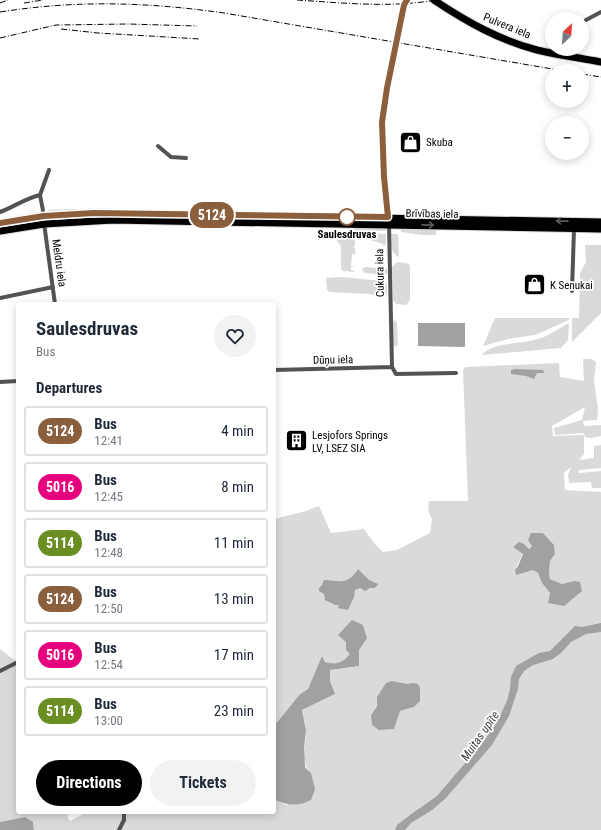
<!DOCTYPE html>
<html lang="en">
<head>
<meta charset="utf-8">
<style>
  body { margin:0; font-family:"Roboto Condensed",sans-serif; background:#f2f2f3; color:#1f2937; height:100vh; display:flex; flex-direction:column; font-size:15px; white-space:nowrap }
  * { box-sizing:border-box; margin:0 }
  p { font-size:13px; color:#747a83 }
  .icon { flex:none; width:22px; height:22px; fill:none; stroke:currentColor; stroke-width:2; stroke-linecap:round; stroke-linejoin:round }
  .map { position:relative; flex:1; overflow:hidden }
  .panel { position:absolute; left:16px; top:302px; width:260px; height:512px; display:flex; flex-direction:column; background:#fff; border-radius:4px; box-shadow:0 2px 10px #0003 }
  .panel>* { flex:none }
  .badge { padding:0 8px; border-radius:13px; font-size:14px; line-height:26px }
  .needle { width:26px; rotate:25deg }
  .buttons { position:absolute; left:545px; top:12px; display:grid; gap:8px }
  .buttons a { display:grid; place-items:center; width:44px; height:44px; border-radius:50%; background:#fff; box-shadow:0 2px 10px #0003; font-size:20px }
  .map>.badge { position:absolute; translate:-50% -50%; box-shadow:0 0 0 2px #fff }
  h2 { padding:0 20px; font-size:15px; line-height:36px }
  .round { display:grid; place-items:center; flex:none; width:42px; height:42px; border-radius:21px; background:#f2f2f3 }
  .summary { display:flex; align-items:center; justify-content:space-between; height:68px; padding:0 20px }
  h1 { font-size:19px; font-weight:700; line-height:30px }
  .primary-button { display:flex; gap:8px; margin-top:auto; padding:8px 20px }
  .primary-button a { flex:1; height:46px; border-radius:24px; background:#000; color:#fff; font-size:16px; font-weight:700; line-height:46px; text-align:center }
  .primary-button a+a { background:#f2f2f3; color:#1f2937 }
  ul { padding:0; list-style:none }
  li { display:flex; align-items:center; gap:12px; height:50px; margin:0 8px 6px; padding:0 12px; border:2px solid #e0e1e3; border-radius:4px }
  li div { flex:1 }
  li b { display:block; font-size:15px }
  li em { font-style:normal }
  li .badge { min-width:44px; font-weight:700; text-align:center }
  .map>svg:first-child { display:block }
</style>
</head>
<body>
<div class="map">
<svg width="601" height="830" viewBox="0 0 601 830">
  <rect width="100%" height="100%" fill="#fff"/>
  <!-- green -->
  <path fill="#dadada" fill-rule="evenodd" d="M69 209 326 213 343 211V212L334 214 51 212 47 210Z
    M343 227 385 228 386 231H351Z
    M400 227 436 230V235H422L401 232Z
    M354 233 386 234V244L383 246V244C373 240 363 240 354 233Z
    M348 234 355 240V246L353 247 355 248 356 254H352L351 266 355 267H351V270L354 271V272L343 271 341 269V246L333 236Z
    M391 234H398L399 257C389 253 392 243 391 234Z
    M585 245H601V313L572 342V318H579L580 273 586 262Z
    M397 262 406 263 410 265V300L406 305 396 304 393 300 392 267Z
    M365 267 376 268V271L382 272 383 268H386L388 272 385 275 364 273 362 269Z
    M340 277 383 281 387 285V293L385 296 381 297 370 294 329 292 327 290 326 278Z
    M495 318H569V320L535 335 508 339 483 346Z
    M394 320 397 322 398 345 395 347 393 345V322Z
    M569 323 568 340 560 349V348L482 355C491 342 524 344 538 339 549 336 559 328 569 323Z
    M583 359H592L596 362 594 380 598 410 597 420 583 421 584 426 601 425V436L590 438 585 437 584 433 555 435 554 428 582 420 585 407 552 426 553 436 584 435V454L579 460 594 458V446L601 445V468L579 470V473L601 471V488H592L591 482 569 483 568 475 571 467 564 473 565 490 601 492V830H34L33 822 25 817 0 822V649L18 663V812H71L67 816 70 821 87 812H274V800L287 805 311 773C298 759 307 746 306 730 306 723 303 717 302 710L335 694 330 681V670L359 666 346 642V650L351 654C343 664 337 665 325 662L322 656 308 689 300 694 274 726V519L306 511 319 506 331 533 364 529 374 543 383 552 397 550 430 533 432 520 428 510 429 501H468L463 370 465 367 559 363 560 377 584 381ZM543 533 554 545 555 554 550 561 549 574 550 579 562 584 574 581 550 593 542 583 538 573 533 570 516 574 515 570 523 553 524 544 529 549ZM392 681 408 684 414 707 400 711 371 715Z"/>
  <!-- water -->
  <path fill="#a1a1a1" d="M418 323H465V347L418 346Z
    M515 369 543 370 544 373H537L534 379 526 376 511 374V370Z
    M531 533H543L554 545 555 554 550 561 549 574 550 579 562 584 574 581 580 582 582 591 564 606 548 603 550 593 542 583 538 573 533 570 516 575 515 570 518 566 523 554 513 547 519 542 524 544 529 549 532 546 528 540Z
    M358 569 369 580 378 584 375 588H370L365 591 360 588 355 590 354 597 348 610 338 608 339 605H335L325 600 324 594 319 591V588L322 585 324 580C342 581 348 585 358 569Z
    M352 620 363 625 367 638 359 650V666L330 670V681L335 694 302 710 306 730 304 749 305 767 311 773 315 789 311 800C298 807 287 805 274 800V726L300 694 308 689 322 656 325 662C336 665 343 663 350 654L346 650V642L338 635Z
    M601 623V632L586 634 571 642 562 652 553 659 533 665 524 671 519 679 518 689 509 716 492 745 445 799 432 810 411 823 405 830H395L397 825 410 815 437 796 484 741 497 722 507 701 510 689 511 677 516 666 539 653 550 651 575 626 582 627Z
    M392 681 408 684 413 683 418 684 420 688V701L414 707 400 711 394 729 379 730 372 725 371 715 377 706V697L386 683Z
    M25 817 33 822 34 830H0V822Z"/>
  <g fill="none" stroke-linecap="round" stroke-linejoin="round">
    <defs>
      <path id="highway" d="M434 0C467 22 499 40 537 50 558 55 580 58 601 62
        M0 223 43 216 94 213 601 222
        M0 231 44 224 113 220 601 229"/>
    </defs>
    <!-- highway casing -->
    <use href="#highway" stroke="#dbdbdb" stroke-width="9"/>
    <!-- street -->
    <path stroke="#535353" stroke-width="4" d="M586 20 601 12
      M158 146 171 157 186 158
      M0 212C14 207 26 198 40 195
      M44 216 40 195 49 170
      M44 223 55 304
      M389 225 392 367 396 374 456 373
      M572 291 574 229
      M0 298 53 287
      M274 370 392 367
      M0 382 18 381
      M0 671 18 662
      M119 830 124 820V812"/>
    <!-- secondary -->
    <path stroke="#202020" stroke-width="5.5" d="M388 220C386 188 380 155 382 122 385 83 396 43 405 5L407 0"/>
    <!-- highway -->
    <use href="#highway" stroke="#000" stroke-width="7"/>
    <!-- rail -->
    <path stroke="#000" stroke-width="1" stroke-dasharray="6 2 1 2" stroke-linecap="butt" d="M297 0C344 3 390 8 436 0
      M0 3 8 0
      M24 3 43 0
      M0 12C77 0 146 2 224 13L564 71
      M61 29 98 33 200 39
      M0 38 56 25 128 24 197 26
      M582 74 601 77"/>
  </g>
  <!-- one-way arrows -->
  <defs><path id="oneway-shaft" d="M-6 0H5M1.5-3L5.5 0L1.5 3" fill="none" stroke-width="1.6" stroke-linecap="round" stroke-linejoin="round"/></defs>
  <g stroke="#595959">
    <use href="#oneway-shaft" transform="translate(562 221) rotate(-179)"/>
    <use href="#oneway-shaft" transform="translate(428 225) rotate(1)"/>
  </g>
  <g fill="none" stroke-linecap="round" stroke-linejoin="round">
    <defs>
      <path id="line" d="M0 223 44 216 94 213 388 217 384 177 382 122 387 88 404 5 407 0"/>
    </defs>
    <!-- line casing -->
    <use href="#line" stroke="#fff" stroke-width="9"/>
    <!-- line -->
    <use href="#line" stroke="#8b5e3c" stroke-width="6"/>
  </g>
  <!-- icons -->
  <defs>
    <symbol id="shop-square" viewBox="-11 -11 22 22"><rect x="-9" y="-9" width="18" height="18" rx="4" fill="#000" stroke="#fff"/><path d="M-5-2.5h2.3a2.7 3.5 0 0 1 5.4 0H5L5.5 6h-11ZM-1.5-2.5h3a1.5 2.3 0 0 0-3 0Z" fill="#fff"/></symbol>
    <symbol id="building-square" viewBox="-11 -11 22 22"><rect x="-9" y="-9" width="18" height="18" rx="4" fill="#000" stroke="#fff"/><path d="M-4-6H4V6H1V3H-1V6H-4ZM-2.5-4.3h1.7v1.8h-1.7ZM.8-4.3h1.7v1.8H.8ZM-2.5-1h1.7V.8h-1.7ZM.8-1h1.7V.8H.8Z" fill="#fff"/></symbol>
  </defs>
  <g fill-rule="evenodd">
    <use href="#shop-square" x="398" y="130" width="25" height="25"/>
    <use href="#shop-square" x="522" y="272" width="25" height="25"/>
    <use href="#building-square" x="284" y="428" width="25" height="25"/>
  </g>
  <!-- markers -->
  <circle fill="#fff" stroke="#8b5e3c" stroke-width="2" cx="347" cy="217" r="8"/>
  <g text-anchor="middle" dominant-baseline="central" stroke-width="3.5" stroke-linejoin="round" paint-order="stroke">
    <!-- street labels -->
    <g font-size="11" fill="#000" stroke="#fff">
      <text transform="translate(507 26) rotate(22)">Pulvera iela</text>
      <text transform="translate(432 214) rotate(1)">Brīvības iela</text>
      <text transform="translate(59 263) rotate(82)">Meldru iela</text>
      <text transform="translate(380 273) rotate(-91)">Cukura iela</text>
      <text transform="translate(333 360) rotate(-1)">Dūņu iela</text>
    </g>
    <!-- poi labels -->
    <g font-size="11" fill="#000" stroke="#fff" text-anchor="start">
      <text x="426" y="142">Skuba</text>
      <text x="550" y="285">K Senukai</text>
      <text x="312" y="435">Lesjofors Springs<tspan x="312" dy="13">LV, LSEZ SIA</tspan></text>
    </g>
    <!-- stop labels -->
    <g font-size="11" font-weight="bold" fill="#000" stroke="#fff">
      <text x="347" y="234">Saulesdruvas</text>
    </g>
    <!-- water labels -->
    <g font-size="12" font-style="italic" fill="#424242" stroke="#fff">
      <text transform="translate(480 736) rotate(-55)">Muitas upīte</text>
    </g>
  </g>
</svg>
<div class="buttons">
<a><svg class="needle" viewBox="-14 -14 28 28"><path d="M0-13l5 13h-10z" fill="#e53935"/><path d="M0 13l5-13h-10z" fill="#747a83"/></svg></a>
<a>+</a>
<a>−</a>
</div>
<b class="badge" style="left:212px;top:215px;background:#8b5e3c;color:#fff">5124</b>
<section class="panel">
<div class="summary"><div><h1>Saulesdruvas</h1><p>Bus</p></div><a class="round"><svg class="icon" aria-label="heart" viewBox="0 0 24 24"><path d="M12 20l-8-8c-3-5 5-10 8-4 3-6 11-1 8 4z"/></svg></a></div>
<h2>Departures</h2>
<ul>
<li><span class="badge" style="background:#8b5e3c;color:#fff">5124</span><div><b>Bus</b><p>12:41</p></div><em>4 min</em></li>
<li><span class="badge" style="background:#e6007e;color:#fff">5016</span><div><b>Bus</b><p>12:45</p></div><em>8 min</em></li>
<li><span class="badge" style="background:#6b8e23;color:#fff">5114</span><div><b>Bus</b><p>12:48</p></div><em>11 min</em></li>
<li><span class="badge" style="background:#8b5e3c;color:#fff">5124</span><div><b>Bus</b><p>12:50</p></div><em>13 min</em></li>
<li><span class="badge" style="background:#e6007e;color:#fff">5016</span><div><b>Bus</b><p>12:54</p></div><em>17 min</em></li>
<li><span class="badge" style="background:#6b8e23;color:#fff">5114</span><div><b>Bus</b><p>13:00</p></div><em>23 min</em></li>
</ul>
<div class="primary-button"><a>Directions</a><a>Tickets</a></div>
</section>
</div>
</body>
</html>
